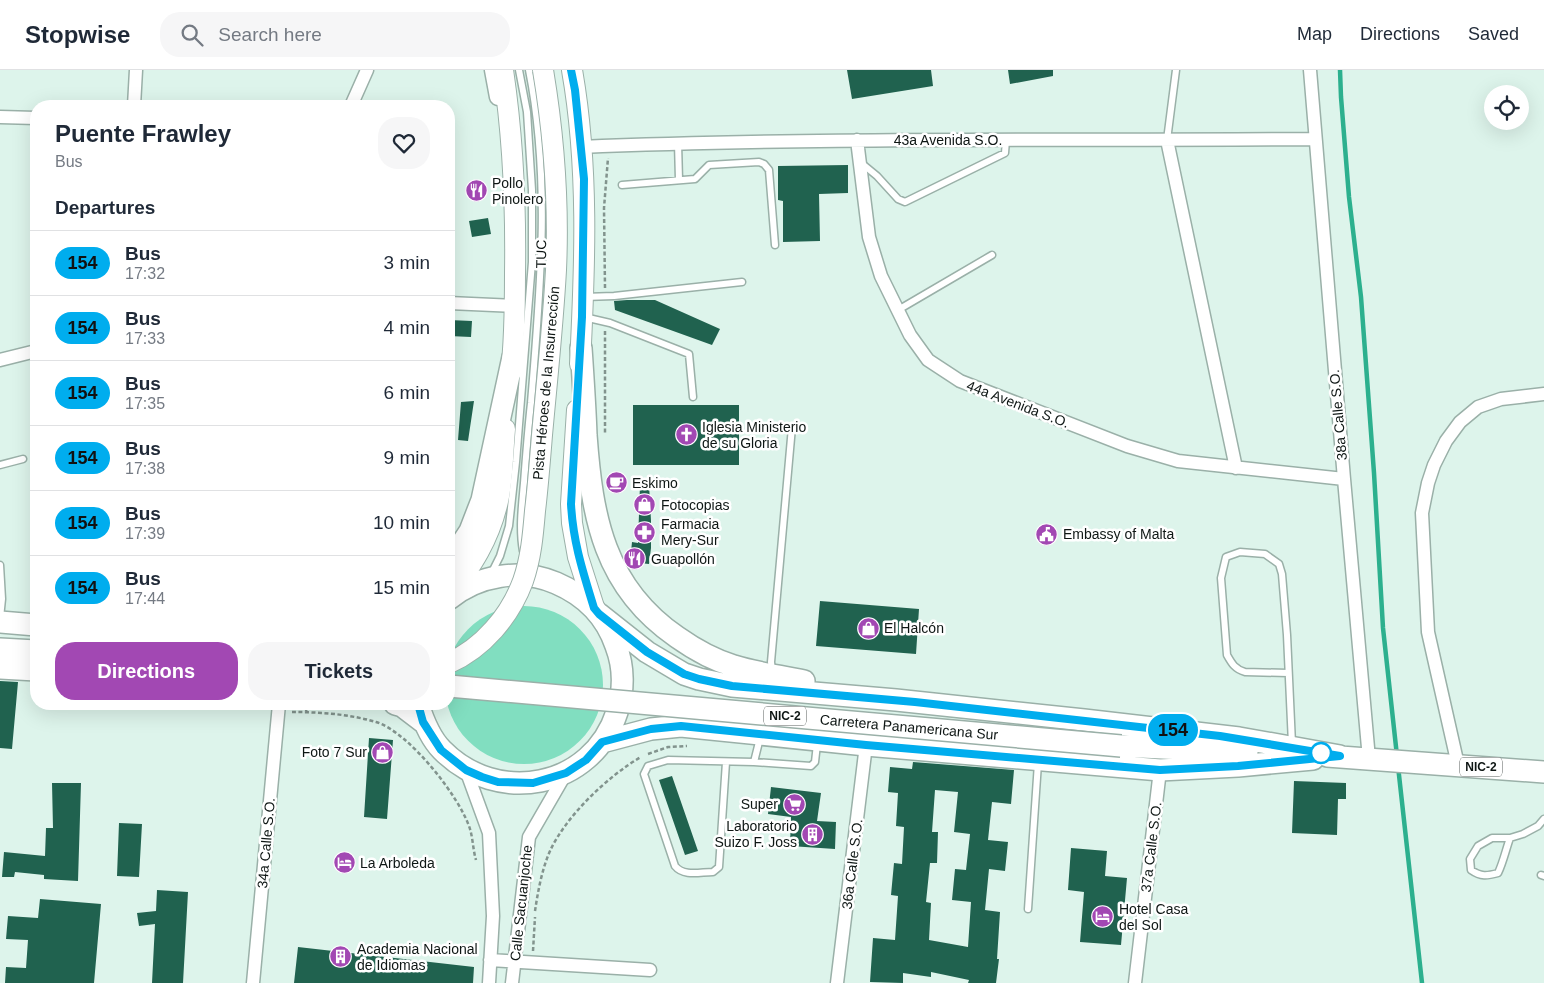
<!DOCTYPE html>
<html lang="en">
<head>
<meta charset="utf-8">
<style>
  body { margin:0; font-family:Helvetica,sans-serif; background:#f6f6f7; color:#1f2937; height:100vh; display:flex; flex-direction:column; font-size:19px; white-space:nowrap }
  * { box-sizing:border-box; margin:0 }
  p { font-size:16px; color:#747a83 }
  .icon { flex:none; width:28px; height:28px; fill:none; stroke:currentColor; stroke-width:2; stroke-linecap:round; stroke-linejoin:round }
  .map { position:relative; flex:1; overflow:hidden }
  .sheet { position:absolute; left:30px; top:30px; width:425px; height:610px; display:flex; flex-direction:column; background:#fff; border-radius:20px; box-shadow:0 5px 20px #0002 }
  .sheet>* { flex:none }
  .badge { padding:0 10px; border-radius:16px; font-size:18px; line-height:32px }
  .tools { position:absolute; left:1484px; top:15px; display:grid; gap:10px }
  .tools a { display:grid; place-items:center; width:45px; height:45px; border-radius:50%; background:#fff; box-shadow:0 5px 20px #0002; font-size:25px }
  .map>.badge { position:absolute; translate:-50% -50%; box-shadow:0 0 0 2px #fff }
  h2 { padding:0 25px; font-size:19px; line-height:45px }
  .round { display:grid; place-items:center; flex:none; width:52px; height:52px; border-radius:20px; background:#f6f6f7 }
  .summary { display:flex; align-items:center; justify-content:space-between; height:85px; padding:0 25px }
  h1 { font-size:24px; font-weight:700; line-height:38px }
  .cta { display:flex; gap:10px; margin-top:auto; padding:10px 25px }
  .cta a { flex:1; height:58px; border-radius:20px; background:#a248b3; color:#fff; font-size:20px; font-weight:700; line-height:58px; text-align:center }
  .cta a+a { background:#f6f6f7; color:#1f2937 }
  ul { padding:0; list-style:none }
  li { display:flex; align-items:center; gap:15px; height:65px; padding:0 25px; border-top:1px solid #e0e1e3 }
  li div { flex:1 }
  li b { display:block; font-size:19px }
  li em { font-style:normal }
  li .badge { min-width:55px; font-weight:700; text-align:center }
  header { display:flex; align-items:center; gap:30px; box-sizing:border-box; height:70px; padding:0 25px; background:#fff; border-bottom:1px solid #e0e1e3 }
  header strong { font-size:24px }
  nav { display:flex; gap:28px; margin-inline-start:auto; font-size:18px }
  .search { width:350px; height:45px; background:#f6f6f7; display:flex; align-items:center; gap:12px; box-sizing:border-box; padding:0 18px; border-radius:20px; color:#747a83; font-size:19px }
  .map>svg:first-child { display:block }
</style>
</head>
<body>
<header>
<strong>Stopwise</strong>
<div class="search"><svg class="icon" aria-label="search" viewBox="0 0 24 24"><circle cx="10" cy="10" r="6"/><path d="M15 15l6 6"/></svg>Search here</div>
<nav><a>Map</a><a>Directions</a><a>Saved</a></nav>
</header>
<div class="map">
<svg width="1544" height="913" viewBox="0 0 1544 913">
  <rect width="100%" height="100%" fill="#ddf4eb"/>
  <!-- green -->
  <path fill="#81dec0" d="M445 615a79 79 0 1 1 158 0a79 79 0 1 1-158 0Z"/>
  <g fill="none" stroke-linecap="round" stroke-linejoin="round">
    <!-- stream -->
    <path stroke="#2cb08e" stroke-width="4.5" d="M1340 0 1341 27 1349 127 1361 227 1374 403 1383 558 1397 686
      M1398 696 1422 913"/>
  </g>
  <!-- building -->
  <path fill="#20624f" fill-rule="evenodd" d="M847 0H931L933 16 852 29Z
    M1008 0H1053V6L1010 14Z
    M848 95V123L819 124 820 171 783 172V131L778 130V96Z
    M482 114 483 127 470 128 468 115Z
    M488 148 491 164 472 167 469 151Z
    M627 230H655L720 259 712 275 615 240 614 231Z
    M449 250 472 251 471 267 449 266Z
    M474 331 468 371 458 370 461 332Z
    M633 335H739V395H633Z
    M608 406H623V420H608Z
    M640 414H649L651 451V478L649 494 630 492 632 472 638 473Z
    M820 531 919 539 916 584 816 576Z
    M0 611 18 612 12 679 0 678Z
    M369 668 393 670 387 749 364 747Z
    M913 692 1014 700 1011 734 992 732 988 770 1008 772 1005 801 989 799 985 840 1000 842 997 889H999L996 913H968L969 910 931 902V907L903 903V913L870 912 873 868 895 870 898 826 891 825 894 793 902 794 904 757 896 756 898 723 888 722 890 697 912 699ZM935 720 958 722 954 762 970 764 966 800 955 799 952 830 971 832 968 877 929 870 931 833 926 832 930 793H937L938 762H932Z
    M672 706 698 781 685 785 659 710Z
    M1294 711 1346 713V729H1338L1337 765 1292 763Z
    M52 713H81L78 811 44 809V805L15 802 14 807H2L4 782 45 786 46 758H53Z
    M771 717 821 723 817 751 836 752 835 779 790 776 791 747 768 744Z
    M119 753 142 754 139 807 117 806Z
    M1071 778 1107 781 1105 806 1127 808 1121 875 1080 872 1084 822 1068 820Z
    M157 820 188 822 183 913H152L155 854 139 856 137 843 156 841Z
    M40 829 101 834 94 913H5L6 897 26 898 28 870 6 869 8 846 38 848Z
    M298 877 474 897 473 913H294Z"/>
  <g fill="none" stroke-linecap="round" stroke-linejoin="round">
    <defs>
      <path id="service" d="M1167 70 1176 0
        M678 73 679 110
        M860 92 877 106 898 129 905 132 1005 83 1006 70
        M622 115 695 109 709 95 759 92 764 94 769 100 775 175
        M584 227 614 226 742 212
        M898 240 992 185
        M584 247 610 253 689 284 693 327
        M0 395 23 389
        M523 481C519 459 522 435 524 413 526 386 528 360 531 333 540 223 551 110 529 0
        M0 495 2 529 0 548
        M491 504 500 486 509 456 516 392 532 192V120L527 42 519 0
        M772 601 771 592 792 357
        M1288 603 1245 602C1235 599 1232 594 1227 585L1221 508 1226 487 1240 482 1265 484 1279 494 1282 504 1287 565 1292 674
        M726 692 719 797 713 802C700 802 684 807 675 796L644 704 648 696 668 690 754 692 811 696 815 692 817 674
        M754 692 760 668
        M1510 768C1506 779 1503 793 1498 803 1487 806 1481 807 1471 800L1470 789 1478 776 1492 768H1510L1523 764 1538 756 1544 749
        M1541 805 1544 806
        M1028 839 1038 693"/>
      <path id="minor" d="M1310 0 1344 409 1369 689
        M134 36 136 0
        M351 36 367 0
        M0 47 36 48
        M857 70 869 167 881 206 910 265 928 290 960 311 1127 376 1178 391 1344 409
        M1167 70 1236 398
        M581 77C826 67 1071 71 1315 69
        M449 233 515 236
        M0 290 36 281
        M1458 695 1428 562 1422 443 1428 413 1434 395 1446 371 1460 352 1478 337 1501 329 1544 324
        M466 700 489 763 493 846 489 913
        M490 890 650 900
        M253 913 279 634
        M512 913 529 767 566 703
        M837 913 866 675
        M1135 913 1160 700"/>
      <path id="tertiary" d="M493 0 498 27"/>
      <path id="primary" d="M503 0C513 67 516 135 515 203 515 236 515 269 511 302
        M572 0C589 97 585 196 580 294
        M577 340 571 434 572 453 578 487 594 537
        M449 526C472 495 489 470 498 431 503 410 503 381 505 359"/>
      <path id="trunk" d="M581 278C583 307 585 336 586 365 592 447 604 517 677 567 694 579 713 590 734 596 756 603 781 606 804 611
        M449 493 470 461 482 430 513 287
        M599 544 647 582 684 604 699 609 732 616 896 630 1084 650 1239 668 1340 686
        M0 552 36 555
        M0 579 36 581
        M0 598 36 600
        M395 634 402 636 423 652
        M418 634C423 650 430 668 442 680 497 736 592 719 617 642 624 621 624 597 616 576 606 546 584 525 556 513 521 498 478 505 449 529
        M602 672 651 659 681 656 866 675 1160 700 1238 696 1313 689
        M1121 676 1247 682
        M1327 686 1544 702"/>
    </defs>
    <!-- service casing -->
    <use href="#service" stroke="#9ab0a8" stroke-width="9"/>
    <!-- minor casing -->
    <use href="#minor" stroke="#9ab0a8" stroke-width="15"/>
    <!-- tertiary casing -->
    <use href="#tertiary" stroke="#9ab0a8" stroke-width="19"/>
    <!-- primary casing -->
    <use href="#primary" stroke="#9ab0a8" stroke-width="22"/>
    <!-- trunk casing -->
    <use href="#trunk" stroke="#9ab0a8" stroke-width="24"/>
    <!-- path -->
    <path stroke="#82938d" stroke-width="2.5" stroke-dasharray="4 2.5" stroke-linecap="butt" d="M605 218 604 138 608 88
      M605 261V365
      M292 642C319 642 349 644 376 652 409 662 460 727 470 759 473 769 473 780 476 790
      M306 642 307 634
      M648 684 668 677 687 676
      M535 841C538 821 542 799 550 781 566 746 608 706 641 687
      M533 881 535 847"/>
    <!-- service -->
    <use href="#service" stroke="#fff" stroke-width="6"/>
    <!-- minor -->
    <use href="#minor" stroke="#fff" stroke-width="12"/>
    <!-- tertiary -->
    <use href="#tertiary" stroke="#fff" stroke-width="16"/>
    <!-- primary -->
    <use href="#primary" stroke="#fff" stroke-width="20"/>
    <!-- trunk -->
    <use href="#trunk" stroke="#fff" stroke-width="21"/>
    <defs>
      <path id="primary-bridge" d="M449 593C483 578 510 546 523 511 531 488 533 465 535 441 538 416 540 390 542 365 547 310 553 255 556 200 559 133 554 66 543 0"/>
      <path id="trunk-bridge" d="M449 616 1121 676"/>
    </defs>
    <!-- primary-bridge casing -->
    <use href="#primary-bridge" stroke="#9ab0a8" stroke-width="22" stroke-linecap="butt"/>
    <!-- trunk-bridge casing -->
    <use href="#trunk-bridge" stroke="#9ab0a8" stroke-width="24" stroke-linecap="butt"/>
    <!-- primary-bridge -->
    <use href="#primary-bridge" stroke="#fff" stroke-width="20"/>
    <!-- trunk-bridge -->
    <use href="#trunk-bridge" stroke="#fff" stroke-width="21"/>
  </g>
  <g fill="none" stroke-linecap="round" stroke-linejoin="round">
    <defs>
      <path id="line" d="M418 634 423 652 441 680 466 700 482 707 498 712 533 713 566 703 586 690 602 672 651 659 681 656 866 675 1160 700 1238 696 1340 686 1220 666 915 632 732 616 699 609 684 604 647 582 599 544 594 538C583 502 573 472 571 434L582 247 584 109 575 20 571 0"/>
    </defs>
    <!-- line casing -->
    <use href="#line" stroke="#fff" stroke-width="11"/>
    <!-- line -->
    <use href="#line" stroke="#00adee" stroke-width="8"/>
  </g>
  <!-- icons -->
  <defs>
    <symbol id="restaurant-disc" viewBox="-11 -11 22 22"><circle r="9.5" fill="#a248b3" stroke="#fff"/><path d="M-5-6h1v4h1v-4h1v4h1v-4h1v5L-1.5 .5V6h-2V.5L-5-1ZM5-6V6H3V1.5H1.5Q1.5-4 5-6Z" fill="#fff"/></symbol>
    <symbol id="church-disc" viewBox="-11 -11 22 22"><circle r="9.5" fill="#a248b3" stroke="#fff"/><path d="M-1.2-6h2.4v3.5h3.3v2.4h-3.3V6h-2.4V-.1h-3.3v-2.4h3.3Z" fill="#fff"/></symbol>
    <symbol id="cafe-disc" viewBox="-11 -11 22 22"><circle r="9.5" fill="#a248b3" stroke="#fff"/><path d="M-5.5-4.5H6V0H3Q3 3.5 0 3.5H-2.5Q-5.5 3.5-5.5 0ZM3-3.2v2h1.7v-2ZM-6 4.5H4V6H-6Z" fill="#fff"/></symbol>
    <symbol id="shop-disc" viewBox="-11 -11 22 22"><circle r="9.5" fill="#a248b3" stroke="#fff"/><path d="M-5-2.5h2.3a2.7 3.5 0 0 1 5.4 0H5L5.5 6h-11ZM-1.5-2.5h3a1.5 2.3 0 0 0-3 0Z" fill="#fff"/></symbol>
    <symbol id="pharmacy-disc" viewBox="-11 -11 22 22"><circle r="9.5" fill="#a248b3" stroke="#fff"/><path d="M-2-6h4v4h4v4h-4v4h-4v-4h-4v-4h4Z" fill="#fff"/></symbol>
    <symbol id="civic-disc" viewBox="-11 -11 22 22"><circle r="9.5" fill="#a248b3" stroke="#fff"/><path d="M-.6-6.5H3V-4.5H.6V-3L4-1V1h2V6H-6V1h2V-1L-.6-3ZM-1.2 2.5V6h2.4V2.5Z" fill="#fff"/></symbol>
    <symbol id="supermarket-disc" viewBox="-11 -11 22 22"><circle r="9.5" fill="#a248b3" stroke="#fff"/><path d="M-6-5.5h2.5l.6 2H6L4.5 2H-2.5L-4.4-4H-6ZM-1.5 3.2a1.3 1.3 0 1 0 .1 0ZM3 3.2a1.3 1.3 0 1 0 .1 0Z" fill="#fff"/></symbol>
    <symbol id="building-disc" viewBox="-11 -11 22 22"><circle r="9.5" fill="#a248b3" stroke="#fff"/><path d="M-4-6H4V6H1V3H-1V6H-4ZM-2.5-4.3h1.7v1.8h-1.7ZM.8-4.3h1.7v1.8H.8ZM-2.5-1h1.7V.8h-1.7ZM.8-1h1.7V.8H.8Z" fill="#fff"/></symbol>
    <symbol id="hotel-disc" viewBox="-11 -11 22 22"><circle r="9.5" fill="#a248b3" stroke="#fff"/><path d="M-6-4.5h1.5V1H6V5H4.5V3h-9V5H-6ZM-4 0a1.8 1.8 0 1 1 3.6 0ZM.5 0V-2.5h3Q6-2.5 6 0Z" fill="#fff"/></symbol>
  </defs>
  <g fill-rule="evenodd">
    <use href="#restaurant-disc" x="464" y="108" width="25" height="25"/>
    <use href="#church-disc" x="674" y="352" width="25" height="25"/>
    <use href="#cafe-disc" x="604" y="400" width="25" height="25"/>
    <use href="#shop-disc" x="632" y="422" width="25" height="25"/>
    <use href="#pharmacy-disc" x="632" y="450" width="25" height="25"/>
    <use href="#civic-disc" x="1034" y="452" width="25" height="25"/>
    <use href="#restaurant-disc" x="622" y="476" width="25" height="25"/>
    <use href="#shop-disc" x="856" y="546" width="25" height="25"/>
    <use href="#shop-disc" x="370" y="670" width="25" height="25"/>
    <use href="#supermarket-disc" x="782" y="722" width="25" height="25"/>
    <use href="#building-disc" x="800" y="752" width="25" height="25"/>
    <use href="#hotel-disc" x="332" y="780" width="25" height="25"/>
    <use href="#hotel-disc" x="1090" y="834" width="25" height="25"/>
    <use href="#building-disc" x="328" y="874" width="25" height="25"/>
  </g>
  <!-- markers -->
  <circle fill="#fff" stroke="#00adee" stroke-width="2.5" cx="1321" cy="683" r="10"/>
  <g text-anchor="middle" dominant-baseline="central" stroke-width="5" stroke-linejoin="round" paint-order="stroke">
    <!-- shield labels -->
    <g fill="#fff" stroke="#565c5a" stroke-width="1">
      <rect x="764" y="636.5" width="42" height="19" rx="4"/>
      <rect x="1460" y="687.5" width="42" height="19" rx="4"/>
    </g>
    <g font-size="12" font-weight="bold" fill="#0e1614">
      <text x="785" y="646">NIC-2</text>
      <text x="1481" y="697">NIC-2</text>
    </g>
    <!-- street labels -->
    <g font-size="14" fill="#0e1614" stroke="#fff">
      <text x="948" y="70">43a Avenida S.O.</text>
      <text transform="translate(541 184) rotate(-89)">TUC</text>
      <text transform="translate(546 313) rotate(-85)">Pista Héroes de la Insurrección</text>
      <text transform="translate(1018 334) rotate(21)">44a Avenida S.O.</text>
      <text transform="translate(1338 345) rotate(-95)">38a Calle S.O.</text>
      <text transform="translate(909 657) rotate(5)">Carretera Panamericana Sur</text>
      <text transform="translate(266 773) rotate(-85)">34a Calle S.O.</text>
      <text transform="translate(1151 777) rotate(-83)">37a Calle S.O.</text>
      <text transform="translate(852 794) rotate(-83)">36a Calle S.O.</text>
      <text transform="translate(521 833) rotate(-84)">Calle Sacuanjoche</text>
    </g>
    <!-- poi labels -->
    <g font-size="14" fill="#0e1614" stroke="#fff" text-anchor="start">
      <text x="492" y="113">Pollo<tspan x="492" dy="16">Pinolero</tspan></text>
      <text x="702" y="357">Iglesia Ministerio<tspan x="702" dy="16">de su Gloria</tspan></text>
      <text x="632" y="413">Eskimo</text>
      <text x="661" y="435">Fotocopias</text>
      <text x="661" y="454">Farmacia<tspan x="661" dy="16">Mery-Sur</tspan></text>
      <text x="1063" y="464">Embassy of Malta</text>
      <text x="651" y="489">Guapollón</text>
      <text x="884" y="558">El Halcón</text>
      <text x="367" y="682" text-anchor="end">Foto 7 Sur</text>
      <text x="778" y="734" text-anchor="end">Super</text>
      <text x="797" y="756" text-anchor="end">Laboratorio<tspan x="797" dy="16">Suizo F. Joss</tspan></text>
      <text x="360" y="793">La Arboleda</text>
      <text x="1119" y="839">Hotel Casa<tspan x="1119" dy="16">del Sol</tspan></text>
      <text x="357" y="879">Academia Nacional<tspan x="357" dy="16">de Idiomas</tspan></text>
    </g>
  </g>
</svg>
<div class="tools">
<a><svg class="icon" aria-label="locate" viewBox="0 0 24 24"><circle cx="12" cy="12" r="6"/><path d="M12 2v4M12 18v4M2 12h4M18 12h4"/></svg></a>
</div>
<b class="badge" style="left:1173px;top:660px;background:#00adee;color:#111">154</b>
<section class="sheet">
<div class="summary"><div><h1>Puente Frawley</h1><p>Bus</p></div><a class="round"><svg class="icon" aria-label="heart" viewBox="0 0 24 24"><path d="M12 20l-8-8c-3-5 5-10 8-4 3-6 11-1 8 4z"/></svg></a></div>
<h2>Departures</h2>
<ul>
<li><span class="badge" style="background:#00adee;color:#111">154</span><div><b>Bus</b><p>17:32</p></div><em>3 min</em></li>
<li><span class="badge" style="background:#00adee;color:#111">154</span><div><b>Bus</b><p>17:33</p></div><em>4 min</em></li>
<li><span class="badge" style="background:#00adee;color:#111">154</span><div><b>Bus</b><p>17:35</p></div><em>6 min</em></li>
<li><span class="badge" style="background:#00adee;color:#111">154</span><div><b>Bus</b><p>17:38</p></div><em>9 min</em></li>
<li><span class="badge" style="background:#00adee;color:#111">154</span><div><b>Bus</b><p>17:39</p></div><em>10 min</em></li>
<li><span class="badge" style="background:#00adee;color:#111">154</span><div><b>Bus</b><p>17:44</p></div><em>15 min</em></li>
</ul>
<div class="cta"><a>Directions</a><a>Tickets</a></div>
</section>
</div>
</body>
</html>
